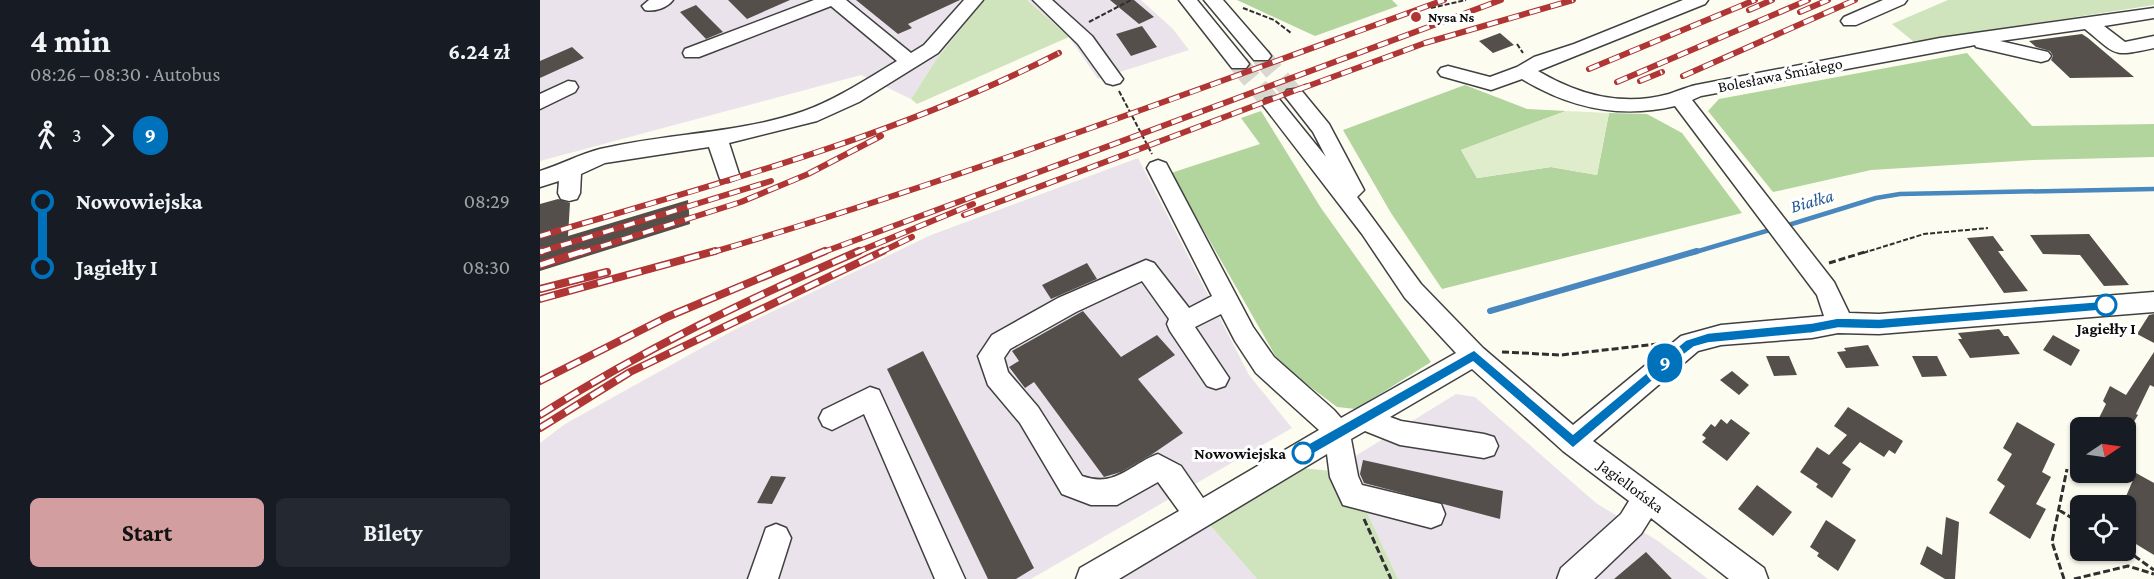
<!DOCTYPE html>
<html lang="pl">
<head>
<meta charset="utf-8">
<style>
  body { margin:0; font-family:"Crimson Pro",serif; background:#242831; color:#f1f3f6; height:100vh; display:flex; flex-direction:column; font-size:22px; white-space:nowrap }
  * { box-sizing:border-box; margin:0 }
  p { font-size:20px; color:#9ea1a6 }
  .icon { flex:none; width:33px; height:33px; fill:none; stroke:currentColor; stroke-width:2; stroke-linecap:round; stroke-linejoin:round }
  .map { position:relative; flex:1; overflow:hidden }
  .sheet { display:flex; flex-direction:column; background:#171b24; width:540px }
  .sheet>* { flex:none }
  .badge { padding:0 12px; border-radius:20px; font-size:21px; line-height:39px }
  .needle { width:39px; rotate:77deg }
  .tools { position:absolute; left:1530px; top:417px; display:grid; gap:12px }
  .tools a { display:grid; place-items:center; width:66px; height:66px; border-radius:9px; background:#171b24; box-shadow:0 2px 4px #0004; font-size:30px }
  .map>.badge { position:absolute; translate:-50% -50%; box-shadow:0 0 0 3px #fff }
  .legs { display:flex; align-items:center; gap:9px; height:66px; padding:0 30px; font-size:20px }
  .legs p { margin-inline-start:auto }
  .head { display:flex; align-items:center; justify-content:space-between; height:102px; padding:0 30px }
  h1 { font-size:33px; font-weight:700; line-height:45px }
  .action { display:flex; gap:12px; margin-top:auto; padding:12px 30px }
  .action a { flex:1; height:69px; border-radius:9px; background:#d39e9f; color:#111; font-size:24px; font-weight:700; line-height:69px; text-align:center }
  .action a+a { background:#242831; color:#f1f3f6 }
  ul { padding:0 30px; list-style:none }
  li { display:flex; align-items:center; gap:21px; height:66px; font-size:22px }
  li i { display:grid; place-items:center; width:9px; height:100%; margin:0 8px; background:currentColor }
  li i::after { content:''; width:15px; height:15px; margin:-8px; border:4px solid; border-radius:50%; background:#171b24 }
  li p { margin-inline-start:auto }
  li:first-child i { background:linear-gradient(#0000 50%,currentColor 0) }
  li:last-child i { background:linear-gradient(currentColor 50%,#0000 0) }
  main { display:flex; flex:1; min-height:0 }
  .map>svg:first-child { display:block }
</style>
</head>
<body>
<main>
<section class="sheet">
<div class="head"><div><h1>4 min</h1><p>08:26 – 08:30 · Autobus</p></div><b>6.24 zł</b></div>
<div class="legs"><svg class="icon" aria-label="walk" viewBox="0 0 24 24"><circle cx="13" cy="4" r="2"/><path d="M13 8l-2 6 4 7M11 14l-3 7M7 12l3-4h3l4 4"/></svg>3<svg class="icon" aria-label="forward" viewBox="0 0 24 24"><path d="M9 5l7 7-7 7"/></svg><b class="badge" style="background:#0072bc;color:#fff">9</b></div>
<ul>
<li><i style="color:#0072bc"></i><b>Nowowiejska</b><p>08:29</p></li>
<li><i style="color:#0072bc"></i><b>Jagiełły I</b><p>08:30</p></li>
</ul>
<div class="action"><a>Start</a><a>Bilety</a></div>
</section>
<div class="map">
<svg width="1614" height="579" viewBox="0 0 1614 579">
  <rect width="100%" height="100%" fill="#fdfcf0"/>
  <!-- industrial -->
  <path fill="#ebe3eb" d="M0 0H444L396 60 371 99 321 75 0 161Z
    M487 0H601L633 29 649 50 558 79 529 37Z
    M598 158 709 375 752 428 491 579H0V443L25 424 194 330 391 235Z
    M916 394 935 397 1056 503 1118 541 1168 579H858L825 508 791 471Z
    M669 524 717 579H579Z"/>
  <!-- green -->
  <path fill="#cfe4bc" d="M444 0H487L529 37 377 104 371 99 396 60Z
    M1408 0H1614V5L1374 42 1352 24Z
    M762 468 791 471 825 508 858 579H717L669 524Z"/>
  <!-- forest -->
  <path fill="#b2d49d" d="M697 0H852L858 6 775 36Z
    M1427 53 1492 126 1614 124V157L1493 160 1331 170 1233 192 1168 111 1179 99Z
    M925 85 987 109 1026 111 921 150 937 178 1011 167 1057 175 1069 113 1107 114 1142 133 1202 213 902 289 851 213 803 130Z
    M721 111 781 208 891 362 816 409 797 407 740 364 631 173 720 144 701 118Z"/>
  <!-- pitch -->
  <path fill="#e0edcd" d="M1026 111 1069 113 1057 175 1011 167 937 178 921 150Z"/>
  <g fill="none" stroke-linecap="round" stroke-linejoin="round">
    <!-- stream-far1 -->
    <path stroke="#4888bf" stroke-width="4.5" d="M1242 227 1336 198 1360 194 1614 189
      M1152 253 1233 229"/>
    <!-- stream -->
    <path stroke="#4888bf" stroke-width="6" d="M950 311 1157 251"/>
  </g>
  <!-- building -->
  <path fill="#554f4b" d="M188 0H250L207 19Z
    M316 0H420L368 24 372 28 358 34Z
    M570 0H594L614 17 599 24Z
    M156 5 183 32 166 39 140 12Z
    M602 26 617 47 591 56 576 34Z
    M960 33 974 45 953 53 939 41Z
    M1542 34 1548 38 1594 77 1530 78 1511 60 1513 56 1510 51 1496 47 1489 41Z
    M32 47 44 58 0 78V61Z
    M18 199 30 203 28 236 148 200 150 224 0 271V204Z
    M1549 234 1589 285 1564 286 1540 255 1503 254 1490 235Z
    M1453 236 1464 251H1458L1488 291 1464 293 1427 238Z
    M547 263 557 279 511 299 502 285Z
    M543 311 581 357 617 335 635 355 598 379 643 433 611 455 581 472 564 477 494 382 485 388 469 367 479 361 472 351Z
    M1614 314V343L1597 334 1609 315Z
    M1459 329 1464 336H1468L1480 354 1430 358 1418 339H1422L1418 333Z
    M1513 335 1540 350 1531 366 1503 350Z
    M1328 345 1339 366 1306 368 1297 352 1306 351 1304 348Z
    M383 351 494 568 476 579H448L347 369Z
    M1614 352V387L1610 385 1596 414 1598 415 1590 428H1571L1558 420 1566 404 1563 401 1570 386 1586 395Z
    M1226 356H1249L1257 375 1234 376Z
    M1372 356H1397L1407 376 1382 377Z
    M1192 371 1209 385 1199 395 1180 380Z
    M1308 407 1363 441 1355 454 1349 450 1344 457 1320 442 1302 463 1311 469 1292 498 1276 487 1278 484 1260 472 1277 447 1289 455 1307 435 1294 426Z
    M1181 419 1187 424 1191 419 1210 433 1187 461 1162 442 1166 438 1162 435 1171 424 1175 427Z
    M1477 422 1515 444 1502 472 1511 477 1496 504 1506 509 1490 539 1449 513 1465 486 1457 480 1472 454 1463 448Z
    M823 460 963 491 960 519 824 483 820 474Z
    M1596 473 1614 483V555L1586 538V525L1593 507 1584 501Z
    M231 476 246 477 232 504 217 503Z
    M1217 485 1252 512 1233 536 1198 509Z
    M1406 517 1419 522 1415 579H1405L1380 564 1387 546 1402 555Z
    M1286 520 1316 540 1298 571 1277 556 1279 553 1270 547Z
    M1106 552 1132 579H1074Z"/>
  <g fill="none" stroke-linecap="round" stroke-linejoin="round">
    <!-- minor-tunnel -->
    <path stroke="#d9d8ce" stroke-width="20" stroke-dasharray="20 10" stroke-linecap="butt" d="M721 56 754 95
      M699 64 732 104"/>
    <defs>
      <path id="minor" d="M109 0H133C127 8 114 12 105 10L102 6Z
        M274 0H306L371 53 384 45 424 0H443L398 53 319 102 277 121 189 143 199 174 196 179 188 182 180 179 169 147 65 163 41 174 40 193 37 199 29 201 21 199 18 193 19 181 0 187V171C20 165 40 154 60 149 128 133 198 134 264 111 297 99 327 79 357 61L291 6 159 57H145L143 53 145 49Z
        M493 0H512L552 36 583 79 580 83 573 85 566 83 538 44Z
        M639 0H657L706 60 709 64 706 68H692Z
        M664 0H683L728 52 731 56 728 60H714Z
        M1143 0H1168L1165 4 998 71C1039 95 1082 107 1129 94 1138 91 1147 87 1156 85L1400 38 1614 8V18L1564 26 1585 42 1614 36V48C1571 57 1578 56 1545 29L1460 41 1508 52 1511 56 1508 60 1501 62 1436 47 1435 45 1161 96 1152 100 1294 282 1309 313 1339 314 1614 292V312L1339 334 1298 333 1272 338 1181 345 1158 351 1053 441 1224 568 1228 579H1189L1111 518 1101 534 1054 579H1017L1021 568 1081 514 1089 501 1023 451 932 369 850 417 861 421 944 434 954 437 958 446 954 455 944 458 860 445 825 431 811 439 818 476 822 485 901 504 905 514 901 524 891 528 803 505 790 477 787 454 579 579H536L540 568 639 511 618 482 577 505H551L522 494 480 423 448 385 438 356 452 335 518 298 606 260 614 263 649 308 672 296 607 168 610 163 618 160 626 163 713 327 734 357 794 410 801 418 916 353 865 298 822 234 722 104 725 99 732 97 739 99 786 157 773 132 744 95 747 90 754 89 761 90 789 124 824 190 817 197 881 284 943 348 1033 425 1141 336 1181 325 1284 316 1277 295 1135 106C1080 119 1030 108 982 79L951 90 901 76 898 72 901 68 908 66 950 77 977 67 994 57 1034 44ZM602 281 629 319 627 324 630 331 667 386 676 389 685 386 689 378 655 327 681 314 695 341 716 373 779 430 663 498 641 466 618 454C589 465 575 488 542 476L498 407 468 372 464 358 470 349 536 312Z
        M1343 0H1367L1364 4 1316 25H1304L1301 21 1304 17Z
        M28 81 35 82 38 87 35 92 0 109V94Z
        M330 387 339 390 425 579H395L324 414 292 430 283 426 279 418 283 410Z
        M236 524 246 528 251 538 238 579H208L226 528Z"/>
    </defs>
    <!-- minor casing -->
    <use href="#minor" stroke="#404040" stroke-width="3"/>
    <!-- path-far1 -->
    <path stroke="#2f2f2f" stroke-width="2" stroke-dasharray="5 2" stroke-linecap="butt" d="M703 8 734 20 751 33
      M891 8 926 0
      M549 22 591 0
      M977 44 983 53
      M579 91 612 154
      M1323 253 1384 234 1448 228"/>
    <!-- path -->
    <path stroke="#2f2f2f" stroke-width="3" stroke-dasharray="7 3" stroke-linecap="butt" d="M1289 263 1328 251
      M962 352 1021 355 1117 344
      M1519 510 1540 523
      M824 519 851 579
      M1586 550 1614 570
      M1524 579 1512 542 1527 469
      M1534 579 1588 566 1614 574"/>
    <!-- minor -->
    <use href="#minor" fill="#fff" fill-rule="evenodd"/>
    <defs>
      <path id="rail-far1" d="M1209 10 1232 0
        M1260 12 1288 0
        M1049 69 1215 0
        M1143 76 1315 0
        M1100 81 1122 72
        M1077 82 1268 0
        M760 89 885 43 1033 0
        M424 215 767 86
        M0 236C176 184 355 137 519 53
        M0 252 231 181
        M40 253 201 202 268 174 341 136
        M170 253C419 180 661 88 904 0
        M281 253 961 0
        M315 253 433 204
        M339 253 372 237"/>
      <path id="rail" d="M0 252 3 251
        M0 265 44 251
        M0 289 67 272
        M0 299 175 251
        M0 381 127 317 285 251
        M0 415C102 350 208 299 319 251
        M0 428 90 372 343 251"/>
    </defs>
    <!-- rail-far1 casing -->
    <use href="#rail-far1" stroke="#af3634" stroke-width="6"/>
    <!-- rail casing -->
    <use href="#rail" stroke="#af3634" stroke-width="8"/>
    <!-- rail-far1 -->
    <use href="#rail-far1" stroke="#fff" stroke-width="4" stroke-dasharray="11" stroke-linecap="butt"/>
    <!-- rail -->
    <use href="#rail" stroke="#fff" stroke-width="5" stroke-dasharray="15" stroke-linecap="butt"/>
  </g>
  <!-- line-1 -->
  <path fill="#0072bc" stroke="#fff" stroke-width="1.5" d="M1566 301 1571 305 1566 310 1339 329 1298 328 1272 333 1168 343 1154 347 1137 360 1033 448 933 362 768 457 763 459 759 457 757 453 759 449 934 350 1033 434 1146 340 1168 333 1272 323 1298 318 1339 319Z"/>
  <!-- markers -->
  <circle fill="#af3634" stroke="#fff" stroke-width="2" cx="876" cy="17" r="6"/>
  <g fill="#fff" stroke="#0072bc" stroke-width="3">
    <circle cx="1566" cy="305" r="10"/>
    <circle cx="763" cy="453" r="10"/>
  </g>
  <g text-anchor="middle" dominant-baseline="central" stroke-width="6" stroke-linejoin="round" paint-order="stroke">
    <!-- far-poi labels -->
    <g font-size="14" font-weight="bold" fill="#0d0d0d" stroke="#fff" text-anchor="start">
      <text x="888" y="17">Nysa Ns</text>
    </g>
    <!-- street labels -->
    <g font-size="16" fill="#0d0d0d" stroke="#fff">
      <text transform="translate(1240 75) rotate(-11)">Bolesława Śmiałego</text>
      <text transform="translate(1091 486) rotate(37)">Jagiellońska</text>
    </g>
    <!-- stop labels -->
    <g font-size="16" font-weight="bold" fill="#0d0d0d" stroke="#fff">
      <text x="1566" y="328">Jagiełły I</text>
      <text x="746" y="453" text-anchor="end">Nowowiejska</text>
    </g>
    <!-- water labels -->
    <g font-size="18" font-style="italic" fill="#245b92" stroke="#fff">
      <text transform="translate(1272 201) rotate(-16)">Białka</text>
    </g>
  </g>
</svg>
<div class="tools">
<a><svg class="needle" viewBox="-14 -14 28 28"><path d="M0-13l5 13h-10z" fill="#e53935"/><path d="M0 13l5-13h-10z" fill="#9ea1a6"/></svg></a>
<a><svg class="icon" aria-label="locate" viewBox="0 0 24 24"><circle cx="12" cy="12" r="6"/><path d="M12 2v4M12 18v4M2 12h4M18 12h4"/></svg></a>
</div>
<b class="badge" style="left:1125px;top:363px;background:#0072bc;color:#fff">9</b>
</div>
</main>
</body>
</html>
